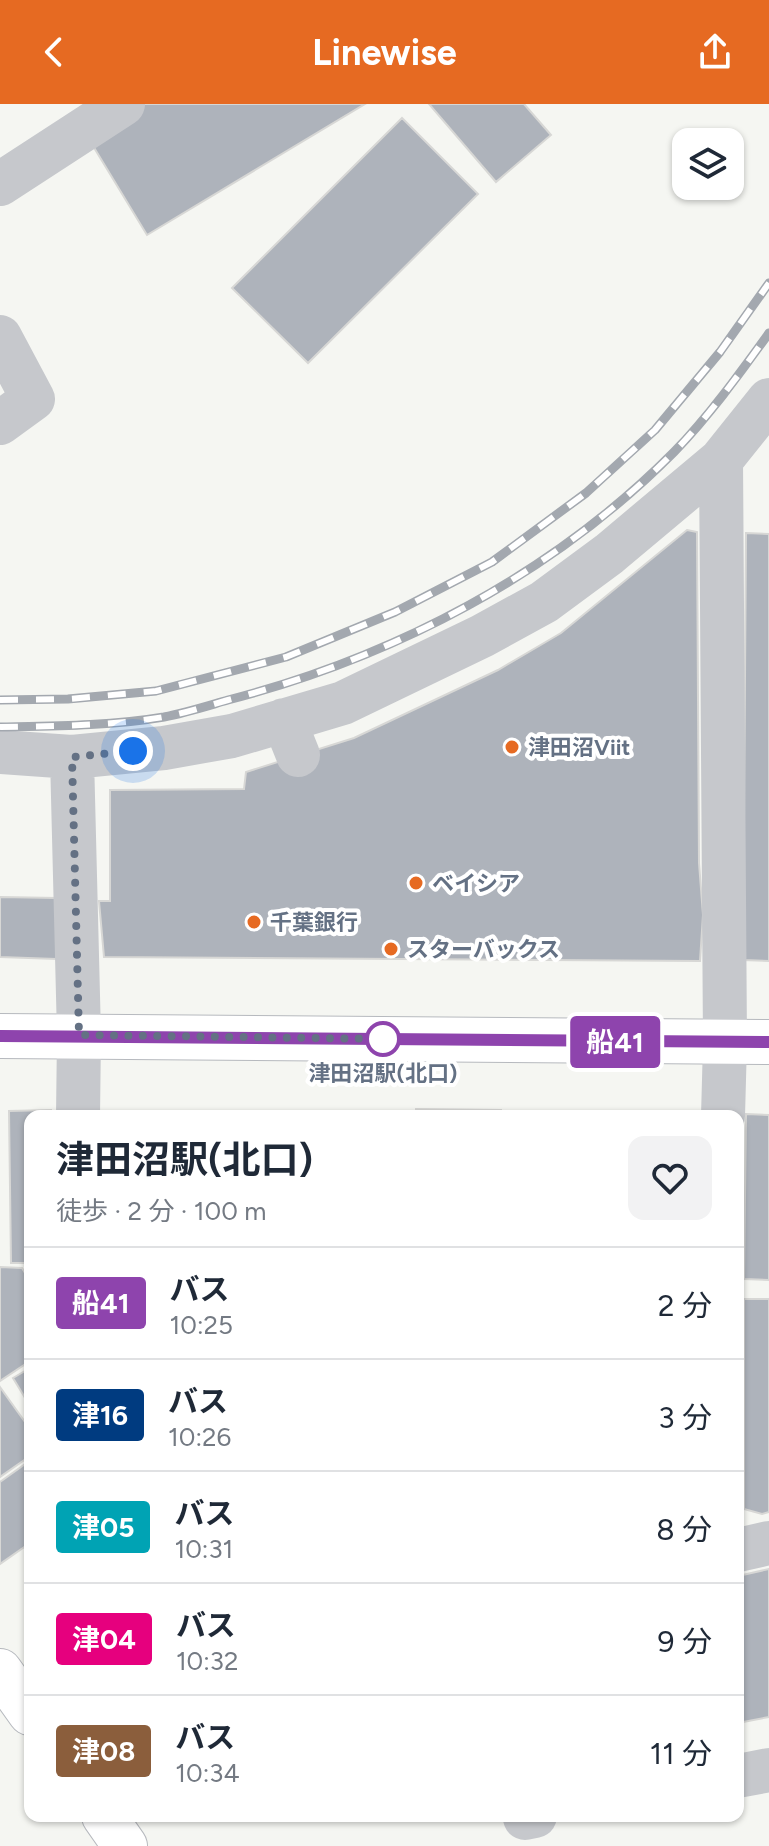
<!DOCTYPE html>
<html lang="ja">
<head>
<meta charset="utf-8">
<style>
  body { margin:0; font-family:Figtree,"Noto Sans JP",sans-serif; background:#f2f2f3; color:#1f2937; height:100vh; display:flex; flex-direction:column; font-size:30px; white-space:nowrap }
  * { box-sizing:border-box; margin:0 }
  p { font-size:26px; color:#747a83 }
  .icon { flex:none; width:44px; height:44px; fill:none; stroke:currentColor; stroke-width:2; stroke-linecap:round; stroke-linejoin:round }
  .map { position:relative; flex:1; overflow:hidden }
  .panel { position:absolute; left:24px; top:1006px; width:720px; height:712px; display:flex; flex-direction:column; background:#fff; border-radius:16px; box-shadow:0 2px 6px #0004 }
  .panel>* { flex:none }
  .badge { padding:0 16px; border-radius:6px; font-size:28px; line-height:52px }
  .buttons { position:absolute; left:672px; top:24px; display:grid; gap:16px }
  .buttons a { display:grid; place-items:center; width:72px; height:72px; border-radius:16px; background:#fff; box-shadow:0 2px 6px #0004; font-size:40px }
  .you { position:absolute; width:40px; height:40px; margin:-20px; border:6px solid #fff; border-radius:50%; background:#1a73e8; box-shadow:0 0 0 12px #1a73e833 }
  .map>.badge { position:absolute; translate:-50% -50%; box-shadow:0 0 0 4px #fff }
  .round { display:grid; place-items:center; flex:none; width:84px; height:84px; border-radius:16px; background:#f2f2f3 }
  .headline { display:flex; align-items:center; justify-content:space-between; height:136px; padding:0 32px }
  h1 { font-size:38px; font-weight:700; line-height:60px }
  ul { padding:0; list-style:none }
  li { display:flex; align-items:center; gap:24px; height:112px; padding:0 32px; border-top:2px solid #e0e1e3 }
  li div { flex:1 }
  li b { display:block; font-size:30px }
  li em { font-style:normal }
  li .badge { min-width:88px; font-weight:700; text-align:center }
  header { display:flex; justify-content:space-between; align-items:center; height:104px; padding:0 32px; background:#e66a22; color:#fff; font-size:36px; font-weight:700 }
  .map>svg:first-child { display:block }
</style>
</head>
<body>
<header><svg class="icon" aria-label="back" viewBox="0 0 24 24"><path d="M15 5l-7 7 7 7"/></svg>Linewise<svg class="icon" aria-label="share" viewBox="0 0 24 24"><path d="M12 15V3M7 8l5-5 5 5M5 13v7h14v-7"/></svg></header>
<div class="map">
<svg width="769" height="1742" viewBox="0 0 769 1742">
  <rect width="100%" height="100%" fill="#f5f6f2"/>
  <!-- building -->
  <path fill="#aeb3bb" stroke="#d7d7d5" stroke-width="2" d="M140 0H365L147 131 87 32Z
    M429 0H524L551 31 496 78Z
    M402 14 478 90 308 259 232 184Z
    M687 426 697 428 699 759 703 811 700 857 104 853 99 797H110V686L244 685 246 668 354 634 498 566 561 529Z
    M746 429 769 430V857L743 856Z
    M0 793 57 794 56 855 0 853Z
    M416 1005 501 1006V1012H416Z
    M51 1006V1012H30V1159H11L9 1007Z
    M99 1009H215V1012H99Z
    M344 1009H409V1012H344Z
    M746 1010 769 1011V1176L744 1175Z
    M0 1163 22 1164 30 1177V1257L0 1277Z
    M744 1195H769V1408L762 1410 744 1405Z
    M30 1264V1302L13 1274Z
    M0 1283 30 1325V1352L0 1373Z
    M28 1358 30 1439 0 1460V1378Z
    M769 1465V1613L738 1619V1511L741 1510 738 1472Z"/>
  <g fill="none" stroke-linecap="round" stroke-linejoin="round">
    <defs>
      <path id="major" d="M0 932 769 938
        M0 1567 30 1609
        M104 1712 125 1742"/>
    </defs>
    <!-- major casing -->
    <use href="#major" stroke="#b6b9be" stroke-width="46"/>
    <!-- minor -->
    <path stroke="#c6c8cc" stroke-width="44" d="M0 80 123 0
      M0 233 33 295 0 319
      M721 356 725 939 723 1012
      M284 616 298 651
      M0 648 72 653 164 644 232 632 343 599 482 532 544 498 609 450 721 356 769 296
      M72 653 79 931 78 1012
      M738 1446 769 1439
      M738 1672 769 1666
      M525 1714 535 1712"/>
    <!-- major -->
    <use href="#major" stroke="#fff" stroke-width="44"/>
    <defs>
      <path id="rail" d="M0 596 68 595 156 587 286 553 395 508 492 458 586 389 655 326 720 248 769 179
        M0 623C54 622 110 622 164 613 185 609 207 602 228 596 394 553 553 470 674 348 709 312 740 269 769 229"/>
    </defs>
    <!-- rail casing -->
    <use href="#rail" stroke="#a3a8af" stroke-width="9"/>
    <!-- rail -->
    <use href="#rail" stroke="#fff" stroke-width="6" stroke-dasharray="18" stroke-linecap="butt"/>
  </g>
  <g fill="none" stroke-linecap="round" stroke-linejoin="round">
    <defs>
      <path id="line" d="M0 932 769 938"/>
    </defs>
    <!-- line casing -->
    <use href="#line" stroke="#fff" stroke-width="18"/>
    <!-- line -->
    <use href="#line" stroke="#8e44ad" stroke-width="12"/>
    <!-- walk -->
    <path stroke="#647184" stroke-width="8" stroke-dasharray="0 14.4" d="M133 647 72 653 79 931 393 935H383"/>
  </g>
  <!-- markers -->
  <g fill="#e66a22" stroke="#fff" stroke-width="3">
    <circle cx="512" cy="643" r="8"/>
    <circle cx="416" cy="779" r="8"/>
    <circle cx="254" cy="818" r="8"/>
    <circle cx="391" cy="845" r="8"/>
  </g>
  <circle fill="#fff" stroke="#8e44ad" stroke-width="4" cx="383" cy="935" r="16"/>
  <g text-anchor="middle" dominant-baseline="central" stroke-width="8" stroke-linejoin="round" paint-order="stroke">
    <!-- poi labels -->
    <g font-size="22" font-weight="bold" fill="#647184" stroke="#fff" text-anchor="start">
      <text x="528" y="643">津田沼Viit</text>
      <text x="432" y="779">ベイシア</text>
      <text x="270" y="818">千葉銀行</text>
      <text x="407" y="845">スターバックス</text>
    </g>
    <!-- stop labels -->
    <g font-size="22" font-weight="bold" fill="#647184" stroke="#fff">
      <text x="383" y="969">津田沼駅(北口)</text>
    </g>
  </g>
</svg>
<div class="buttons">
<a><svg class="icon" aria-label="layers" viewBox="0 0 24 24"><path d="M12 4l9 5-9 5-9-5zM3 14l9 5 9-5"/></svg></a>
</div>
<div class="you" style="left:133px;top:647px"></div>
<b class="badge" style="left:615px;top:938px;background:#8e44ad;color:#fff">船41</b>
<section class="panel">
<div class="headline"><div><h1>津田沼駅(北口)</h1><p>徒歩 · 2 分 · 100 m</p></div><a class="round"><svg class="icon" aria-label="heart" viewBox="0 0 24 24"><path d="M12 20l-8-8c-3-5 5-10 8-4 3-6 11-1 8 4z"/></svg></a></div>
<ul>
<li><span class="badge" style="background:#8e44ad;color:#fff">船41</span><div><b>バス</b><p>10:25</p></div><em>2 分</em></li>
<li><span class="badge" style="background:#003b80;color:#fff">津16</span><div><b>バス</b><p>10:26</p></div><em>3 分</em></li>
<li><span class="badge" style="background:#00a3b4;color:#fff">津05</span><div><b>バス</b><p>10:31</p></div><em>8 分</em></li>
<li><span class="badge" style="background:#e6007e;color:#fff">津04</span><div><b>バス</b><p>10:32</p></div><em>9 分</em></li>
<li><span class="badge" style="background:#8b5e3c;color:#fff">津08</span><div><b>バス</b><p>10:34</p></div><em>11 分</em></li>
</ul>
</section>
</div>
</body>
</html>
